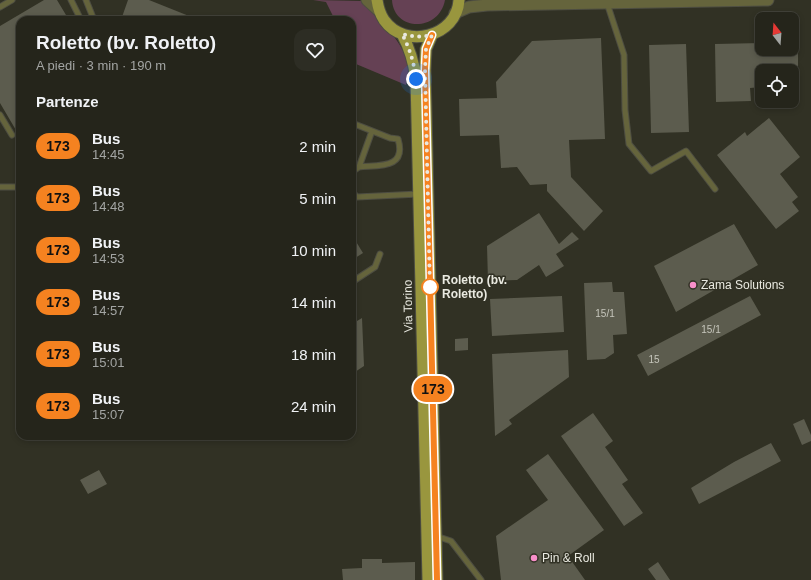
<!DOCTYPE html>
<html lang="it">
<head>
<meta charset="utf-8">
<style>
  body { margin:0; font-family:Arial,sans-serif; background:#2d2d24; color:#f1f3f6; height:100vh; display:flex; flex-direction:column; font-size:15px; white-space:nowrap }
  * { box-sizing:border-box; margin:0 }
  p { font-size:13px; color:#a3a5a3 }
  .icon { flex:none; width:22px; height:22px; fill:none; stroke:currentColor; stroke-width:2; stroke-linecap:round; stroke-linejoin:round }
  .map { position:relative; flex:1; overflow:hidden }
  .sheet { position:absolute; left:16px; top:16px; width:340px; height:424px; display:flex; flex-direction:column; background:#25251b; border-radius:12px; box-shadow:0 2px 6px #0003,0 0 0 1px #42423a }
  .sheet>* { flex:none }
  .badge { padding:0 8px; border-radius:13px; font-size:14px; line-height:26px }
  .needle { width:26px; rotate:343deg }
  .tools { position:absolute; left:755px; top:12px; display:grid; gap:8px }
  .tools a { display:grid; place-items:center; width:44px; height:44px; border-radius:8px; background:#25251b; box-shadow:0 2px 6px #0003,0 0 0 1px #42423a; font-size:20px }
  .you { position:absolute; width:20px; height:20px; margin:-10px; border:3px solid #fff; border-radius:50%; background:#1a73e8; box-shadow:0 0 0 6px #1a73e833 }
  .map>.badge { position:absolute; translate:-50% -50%; box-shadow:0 0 0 2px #fff }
  h2 { padding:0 20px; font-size:15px; line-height:36px }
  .round { display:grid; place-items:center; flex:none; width:42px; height:42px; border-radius:12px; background:#2d2d24 }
  .head { display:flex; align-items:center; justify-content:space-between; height:68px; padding:0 20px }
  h1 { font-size:19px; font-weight:800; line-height:30px }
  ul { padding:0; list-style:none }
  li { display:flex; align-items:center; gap:12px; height:52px; padding:0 20px }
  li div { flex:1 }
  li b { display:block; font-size:15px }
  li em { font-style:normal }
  li .badge { min-width:44px; font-weight:700; text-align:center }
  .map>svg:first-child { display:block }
</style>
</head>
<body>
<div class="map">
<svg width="811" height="580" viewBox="0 0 811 580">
  <rect width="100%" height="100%" fill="#313124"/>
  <!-- green -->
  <path fill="#654154" d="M313 0 363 1C378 19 408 45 408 69 408 74 407 80 406 85L356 64 352 56V20H335L326 2Z
    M392 0H445C439 32 394 32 392 0Z"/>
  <!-- building -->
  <path fill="#5c5c4e" d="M44 0H57L69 20H20V137L0 103V26Z
    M128 0H149L199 20H129L122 17Z
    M601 38 605 139 569 140 571 177 603 211 584 231 547 191V184L530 185 517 167 501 168 499 135 460 136 459 99 497 98 496 82 532 41Z
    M762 43V49H798V71H762V87L750 88 751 101 716 102 715 44Z
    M686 44 689 132 651 133 649 45Z
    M769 118 800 157 780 174 798 197 792 202 799 211 776 229 717 155 745 132 747 136Z
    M539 213 559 244 572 232 579 239 556 254 564 266 546 277 539 265 517 280 488 281 487 246Z
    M734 224 758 265 676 312 654 266Z
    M352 235 363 253 352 260Z
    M612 282 613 292H624L627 334 613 335 614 353 605 359 587 360 584 283Z
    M562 296 564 332 492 336 490 299Z
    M750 296 761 315 648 376 637 355Z
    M362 318 364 366 352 374V324Z
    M468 338V350L455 351V339Z
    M568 350 569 377 509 420 512 424 495 436 492 354Z
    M593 413 613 441 605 447 628 480 622 484 643 513 624 526 561 436Z
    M804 419 811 435V441L802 445 793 424Z
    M771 443 781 461 699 504 691 488 734 462Z
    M548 454 604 530 568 556 585 580H501L496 536 548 500 526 470Z
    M99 470 107 484 88 494 80 480Z
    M362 559H382V563L415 562V580H343L342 569 362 568Z
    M658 562 670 580H656L648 569Z"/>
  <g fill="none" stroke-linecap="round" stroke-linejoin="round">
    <defs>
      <path id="service" d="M71 0 81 20
        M86 0 94 20
        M607 3 624 55 625 110 629 144 651 171 686 151 715 189
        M0 7 12 0
        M0 115 12 135
        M352 123 390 138 398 139C407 169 379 165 359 167
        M352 172 359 167 372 131
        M0 187H20
        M352 192 357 197 419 194
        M352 282 375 267 380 254
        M436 536 451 541 481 580"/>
      <path id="tertiary" d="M367 0 379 11
        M455 13 469 7 487 5 768 0"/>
      <path id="primary" d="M377 0C378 7 380 14 384 20 405 50 457 37 459 0
        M402 34C410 49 414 63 416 79L428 580
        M432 35 426 49 425 70 437 580"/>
    </defs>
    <!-- service casing -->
    <use href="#service" stroke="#4e4e42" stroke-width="7"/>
    <!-- tertiary casing -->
    <use href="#tertiary" stroke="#4e4e42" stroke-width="13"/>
    <!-- primary casing -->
    <use href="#primary" stroke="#4e4e42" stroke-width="13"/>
    <!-- service -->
    <use href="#service" stroke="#65643c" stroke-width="5"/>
    <!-- tertiary -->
    <use href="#tertiary" stroke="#65643c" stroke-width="11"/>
    <!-- primary -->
    <use href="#primary" stroke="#99963e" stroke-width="11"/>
  </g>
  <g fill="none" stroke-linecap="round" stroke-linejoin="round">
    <defs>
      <path id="line" d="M432 35 426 49 425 70 437 580"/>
    </defs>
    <!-- line casing -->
    <use href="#line" stroke="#fff" stroke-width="9"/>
    <!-- line -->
    <use href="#line" stroke="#f58220" stroke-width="6"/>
    <!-- walk -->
    <path stroke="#e9e9e0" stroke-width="4" stroke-dasharray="0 7.2" d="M416 79C414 63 410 49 402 34 413 37 421 37 432 35L426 49 425 70 430 291V287"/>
  </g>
  <!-- markers -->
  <g fill="#f98fca" stroke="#313124" stroke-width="1.5">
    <circle cx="693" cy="285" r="4"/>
    <circle cx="534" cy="558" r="4"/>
  </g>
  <circle fill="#fff" stroke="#f58220" stroke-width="2" cx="430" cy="287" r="8"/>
  <g text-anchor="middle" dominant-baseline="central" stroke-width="3" stroke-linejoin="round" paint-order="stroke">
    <!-- number labels -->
    <g font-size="10" fill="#c6c6bc">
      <text x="605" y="313">15/1</text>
      <text x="711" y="329">15/1</text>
      <text x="654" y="359">15</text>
    </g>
    <!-- stop labels -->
    <g font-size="12" font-weight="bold" fill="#e9e9e0" stroke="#313124" text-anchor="start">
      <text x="442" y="280">Roletto (bv.<tspan x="442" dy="14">Roletto)</tspan></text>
    </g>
    <!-- poi labels -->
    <g font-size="12" fill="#e9e9e0" stroke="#313124" text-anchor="start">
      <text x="701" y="285">Zama Solutions</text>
      <text x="542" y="558">Pin &amp; Roll</text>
    </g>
    <!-- street labels -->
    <g font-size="12" fill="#e9e9e0" stroke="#313124">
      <text transform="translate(408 306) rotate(-91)">Via Torino</text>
    </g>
  </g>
</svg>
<div class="tools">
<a><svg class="needle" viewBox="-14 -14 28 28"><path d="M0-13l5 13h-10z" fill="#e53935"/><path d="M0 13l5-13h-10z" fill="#a3a5a3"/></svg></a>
<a><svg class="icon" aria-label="locate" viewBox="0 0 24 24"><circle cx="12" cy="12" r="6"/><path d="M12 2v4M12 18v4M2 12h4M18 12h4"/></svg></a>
</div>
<div class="you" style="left:416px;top:79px"></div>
<b class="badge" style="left:433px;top:389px;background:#f58220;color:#111">173</b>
<section class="sheet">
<div class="head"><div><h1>Roletto (bv. Roletto)</h1><p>A piedi · 3 min · 190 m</p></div><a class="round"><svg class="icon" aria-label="heart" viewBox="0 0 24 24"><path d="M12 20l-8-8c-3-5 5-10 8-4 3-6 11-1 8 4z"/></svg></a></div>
<h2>Partenze</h2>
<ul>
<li><span class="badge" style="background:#f58220;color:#111">173</span><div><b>Bus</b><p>14:45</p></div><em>2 min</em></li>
<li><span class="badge" style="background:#f58220;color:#111">173</span><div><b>Bus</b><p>14:48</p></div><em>5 min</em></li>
<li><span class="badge" style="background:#f58220;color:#111">173</span><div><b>Bus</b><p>14:53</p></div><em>10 min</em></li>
<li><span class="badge" style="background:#f58220;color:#111">173</span><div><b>Bus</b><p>14:57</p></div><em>14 min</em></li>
<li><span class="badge" style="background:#f58220;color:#111">173</span><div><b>Bus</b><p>15:01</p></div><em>18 min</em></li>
<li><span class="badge" style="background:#f58220;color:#111">173</span><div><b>Bus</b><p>15:07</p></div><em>24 min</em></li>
</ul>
</section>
</div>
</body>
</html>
